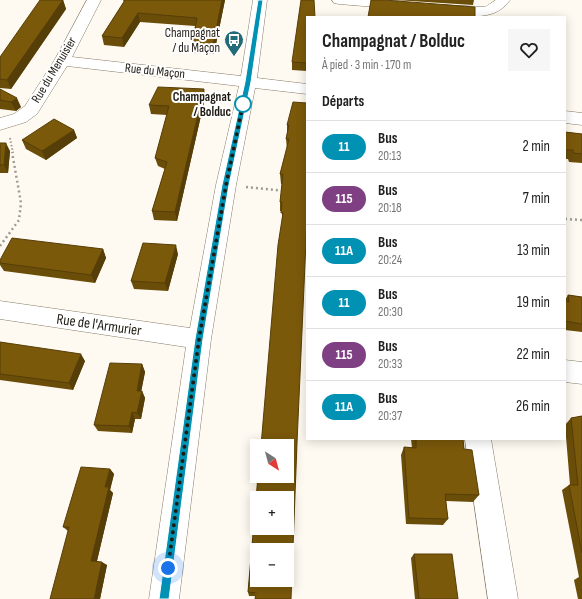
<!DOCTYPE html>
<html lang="fr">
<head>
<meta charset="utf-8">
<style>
  body { margin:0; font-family:"Sofia Sans Condensed",sans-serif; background:#f6f6f6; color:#222; height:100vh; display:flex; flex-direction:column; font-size:15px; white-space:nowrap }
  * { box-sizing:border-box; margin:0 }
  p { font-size:13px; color:#767676 }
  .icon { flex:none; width:22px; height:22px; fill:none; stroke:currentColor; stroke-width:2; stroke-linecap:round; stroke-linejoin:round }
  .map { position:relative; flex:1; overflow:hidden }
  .sheet { position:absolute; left:306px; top:16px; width:260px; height:424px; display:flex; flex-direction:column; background:#fff; border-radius:0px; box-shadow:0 2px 10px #0003 }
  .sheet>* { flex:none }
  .badge { padding:0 8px; border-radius:13px; font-size:14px; line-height:26px }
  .needle { width:26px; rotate:144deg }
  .tools { position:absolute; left:250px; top:439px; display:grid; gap:8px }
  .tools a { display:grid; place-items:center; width:44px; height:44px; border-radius:0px; background:#fff; box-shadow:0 2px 10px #0003; font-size:20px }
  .you { position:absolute; width:20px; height:20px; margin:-10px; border:3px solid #fff; border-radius:50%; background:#1a73e8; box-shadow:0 0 0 6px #1a73e833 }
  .map>.badge { position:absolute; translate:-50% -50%; box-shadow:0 0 0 2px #fff }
  h2 { padding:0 16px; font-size:15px; line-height:36px }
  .round { display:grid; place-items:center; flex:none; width:42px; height:42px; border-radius:0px; background:#f6f6f6 }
  .summary { display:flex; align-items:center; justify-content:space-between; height:68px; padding:0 16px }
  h1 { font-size:19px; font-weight:700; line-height:30px }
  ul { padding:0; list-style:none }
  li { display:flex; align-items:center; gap:12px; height:52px; padding:0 16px; border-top:1px solid #e0e0e0 }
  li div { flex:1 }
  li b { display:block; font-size:15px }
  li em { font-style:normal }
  li .badge { min-width:44px; font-weight:700; text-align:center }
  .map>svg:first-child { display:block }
</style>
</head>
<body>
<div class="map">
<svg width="582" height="599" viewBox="0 0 582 599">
  <rect width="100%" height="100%" fill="#fffaf1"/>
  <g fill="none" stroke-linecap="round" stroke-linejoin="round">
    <defs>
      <path id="minor" d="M87 0H101L72 57 241 76 253 0H267L257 78 307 84V94L255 88 236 185 211 339 179 599H149L186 347 0 319V301L190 328 216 185 239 86 67 66 37 114 26 122 0 130V118L14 114 25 106 54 61Z
        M332 0H391L405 2 407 5 405 8 400 9 339 4 334 3Z
        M496 0H510C495 22 468 16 445 13L440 12 438 9 440 6 445 5 485 7Z
        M565 111 582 113V125L565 123Z
        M565 360 582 362V384L565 382Z
        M465 439H491L518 599H488Z"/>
    </defs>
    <!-- minor casing -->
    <use href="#minor" stroke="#867b67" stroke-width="1"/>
    <!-- path-far1 -->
    <path stroke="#9f9b92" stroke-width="2" stroke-dasharray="1.5 2" stroke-linecap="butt" d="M10 138 13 153"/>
    <!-- path -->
    <path stroke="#9f9b92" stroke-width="2.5" stroke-dasharray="2 3" stroke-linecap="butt" d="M246 187 285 191
      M565 219 582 220
      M0 246 19 220 21 203 12 152"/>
    <!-- minor -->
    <use href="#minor" fill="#fff" fill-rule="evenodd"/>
  </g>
  <!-- wall -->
  <path fill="#6a4d09" d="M63 0 66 9 11 89 0 88V57Z
    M123 0H225L214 54 193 53 192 45 195 26 140 22 124 47 104 45 102 36 124 2Z
    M395 0H474L473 5Z
    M307 17V71L292 70V62Z
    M0 89 21 107 16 111 0 109Z
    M204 89 205 98 177 221 154 220 152 211 165 169 158 166 155 158 167 115 151 114 149 105Z
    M307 103V227L255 596H249L248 592 282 222V211H280V202L282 184H281L280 174 287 149 286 139 287 133V125Z
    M74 130 77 138 46 160 26 149 22 140Z
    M565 132 582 134V163L569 162 568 159H565Z
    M0 143 10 151 8 173H0Z
    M103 249 106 258 95 283 4 271 0 265V260Z
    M178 254 168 291 134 289 131 281Z
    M568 295 582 297V332L565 330V300Z
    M0 342 85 361 73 390 0 380Z
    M142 364 145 372 141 391H142L145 398 141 419H135L132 433 98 431 94 425Z
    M582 416V599H578L574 580 579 577 562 490 569 485H570L565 425 571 418Z
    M411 439H463L464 449 479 495 473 502 446 501 448 519 443 525 406 524 401 455 404 447 412 448Z
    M110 469 114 474 110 490 113 493 97 561 107 565 100 599 68 531 63 527Z
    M414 554 458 599H415L411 558Z"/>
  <!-- shaded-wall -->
  <path fill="#563e08" d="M63 0 66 9 11 89 7 80Z
    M222 0H225L214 54 213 45Z
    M138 13 140 22 124 47 122 38Z
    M204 89 205 98 177 221 175 212Z
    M17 98 21 107 16 111 11 102Z
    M74 130 77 138 46 160 42 151Z
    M6 143 10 151 8 173 4 165Z
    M176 245 178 254 168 291 165 283Z
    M103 249 106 258 95 283 91 275Z
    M81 354 85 361 73 390 69 383Z
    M142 364 145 372 140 398 137 391Z
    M142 391 145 398 141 419 137 413Z
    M132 412 135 419 132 433 129 426Z
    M110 469 114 474 110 490 113 493 96 565 91 561 105 487Z
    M102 562 107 565 100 599H94Z"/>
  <!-- building -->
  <path fill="#7b590b" stroke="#563e08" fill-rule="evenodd" d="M40 0H63L7 80 0 79V57Z
    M125 0H222L213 45H192L197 18 138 13 122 38 102 36Z
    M301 0H314L315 17H307V63L292 62Z
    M371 0H384L475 7V17H368Z
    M158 87 204 89 175 212 152 211 167 162 155 158 169 106 149 105Z
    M0 89 17 98 11 102 0 100Z
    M293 102 307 103V187L306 190H307V219L297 443 291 599H255L256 593 248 592 258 476H287V446H261L278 245 283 213H281L282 202H280L283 174H280L289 139H286L289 125H287ZM257 498H287V528H257ZM257 550H287V580H257Z
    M54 119 74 130 42 151 22 140Z
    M565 132 582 134V154L573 153V150H565Z
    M0 143H6L4 165H0Z
    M12 238 103 249 91 275 0 263V260Z
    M143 243 176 245 165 283 131 281Z
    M568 295 582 297V324L565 321V301L569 302Z
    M0 342 81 354 69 383 0 374Z
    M110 363 142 364 137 391H142L137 413 132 412 129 426 94 425Z
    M582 416V553L569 485H578L571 418Z
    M416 439H463L464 449 472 450 479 495 445 494 448 519 409 518 404 447 416 448Z
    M81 467 110 469 105 487H109L91 561 102 562 94 599H50L69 527H63Z
    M414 554H452L458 599H419Z"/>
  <!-- line -->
  <path fill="#0091b3" stroke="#fff" d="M258 0H263L251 82 229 185 203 339 169 599H159L195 339 222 185 245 82Z"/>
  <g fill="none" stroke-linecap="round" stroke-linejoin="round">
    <!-- walk -->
    <path stroke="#1f1b13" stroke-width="4" stroke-dasharray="0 7.2" d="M168 568 199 339 226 185 243 104"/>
  </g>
  <!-- icons -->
  <defs>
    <symbol id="bus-pin" viewBox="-11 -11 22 30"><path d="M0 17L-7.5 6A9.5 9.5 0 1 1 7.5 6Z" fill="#236b78" stroke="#fff"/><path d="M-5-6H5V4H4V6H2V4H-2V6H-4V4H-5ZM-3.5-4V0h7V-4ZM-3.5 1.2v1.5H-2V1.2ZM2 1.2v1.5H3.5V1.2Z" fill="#fff"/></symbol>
  </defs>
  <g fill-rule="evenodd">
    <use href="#bus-pin" x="223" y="29" width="22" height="30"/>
  </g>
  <!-- markers -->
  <circle fill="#fff" stroke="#0091b3" stroke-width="2" cx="243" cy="104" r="8"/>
  <g text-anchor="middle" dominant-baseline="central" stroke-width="4" stroke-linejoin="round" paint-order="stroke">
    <!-- far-poi labels -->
    <g font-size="13" fill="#1f1b13" stroke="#fff" text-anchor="end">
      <text x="220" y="33">Champagnat<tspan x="220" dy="15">/ du Maçon</tspan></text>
    </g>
    <!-- far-street labels -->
    <g font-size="13" fill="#1f1b13" stroke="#fff">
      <text transform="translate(54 70) rotate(-59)">Rue du Menuisier</text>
      <text transform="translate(155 71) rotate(6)">Rue du Maçon</text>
    </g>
    <!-- far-stop labels -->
    <g font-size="13" font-weight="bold" fill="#1f1b13" stroke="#fff" text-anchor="end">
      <text x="231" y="97">Champagnat<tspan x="231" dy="15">/ Bolduc</tspan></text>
    </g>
    <!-- street labels -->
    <g font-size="15" fill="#1f1b13" stroke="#fff">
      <text transform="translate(99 325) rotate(8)">Rue de l'Armurier</text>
    </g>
  </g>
</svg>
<div class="tools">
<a><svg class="needle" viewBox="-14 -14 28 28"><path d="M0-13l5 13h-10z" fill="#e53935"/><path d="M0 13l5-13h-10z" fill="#767676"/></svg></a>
<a>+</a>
<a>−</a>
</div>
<div class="you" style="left:168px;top:568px"></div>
<section class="sheet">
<div class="summary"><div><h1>Champagnat / Bolduc</h1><p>À pied · 3 min · 170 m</p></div><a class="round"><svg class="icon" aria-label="heart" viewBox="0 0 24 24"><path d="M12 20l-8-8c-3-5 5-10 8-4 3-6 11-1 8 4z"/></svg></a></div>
<h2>Départs</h2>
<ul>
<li><span class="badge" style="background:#0091b3;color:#fff">11</span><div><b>Bus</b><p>20:13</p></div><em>2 min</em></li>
<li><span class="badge" style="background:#7e4082;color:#fff">115</span><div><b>Bus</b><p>20:18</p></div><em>7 min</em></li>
<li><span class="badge" style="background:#0091b3;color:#fff">11A</span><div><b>Bus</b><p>20:24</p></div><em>13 min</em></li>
<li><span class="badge" style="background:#0091b3;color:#fff">11</span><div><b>Bus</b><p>20:30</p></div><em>19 min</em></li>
<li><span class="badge" style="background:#7e4082;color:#fff">115</span><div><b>Bus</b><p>20:33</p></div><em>22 min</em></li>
<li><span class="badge" style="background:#0091b3;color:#fff">11A</span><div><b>Bus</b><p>20:37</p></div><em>26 min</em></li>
</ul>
</section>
</div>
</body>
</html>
